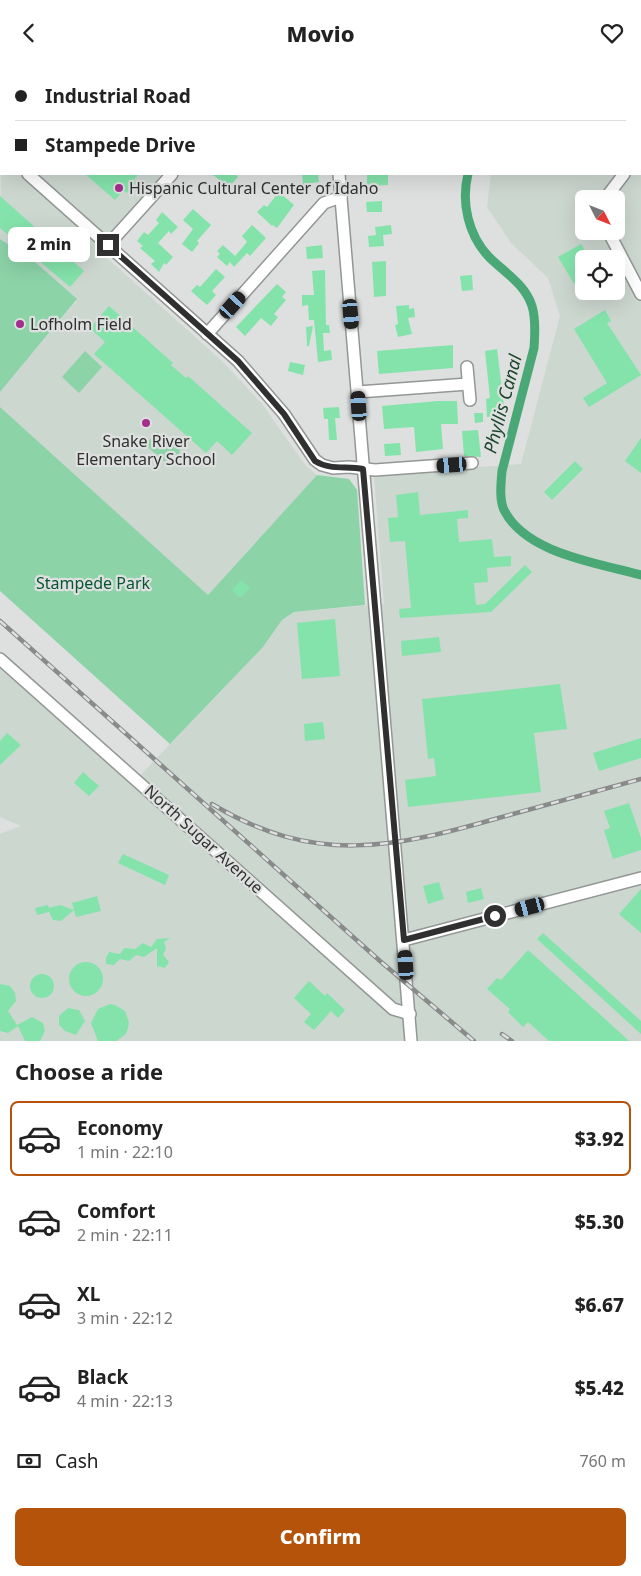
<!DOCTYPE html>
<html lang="en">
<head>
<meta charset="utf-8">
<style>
  :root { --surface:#fff; --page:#f6f6f6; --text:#222; --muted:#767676; --line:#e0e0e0; --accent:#b45309 }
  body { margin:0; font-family:"Noto Sans",sans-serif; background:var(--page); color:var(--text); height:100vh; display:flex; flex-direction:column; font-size:19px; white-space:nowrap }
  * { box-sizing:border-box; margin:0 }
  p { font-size:16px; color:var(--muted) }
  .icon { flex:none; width:28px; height:28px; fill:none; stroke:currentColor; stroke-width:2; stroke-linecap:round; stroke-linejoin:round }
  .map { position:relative; height:976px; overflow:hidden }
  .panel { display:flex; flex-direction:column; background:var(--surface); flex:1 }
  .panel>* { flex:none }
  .top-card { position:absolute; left:0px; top:0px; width:641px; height:110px; box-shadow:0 5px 20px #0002; display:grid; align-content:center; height:110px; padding:0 15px; background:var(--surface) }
  .needle { width:32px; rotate:132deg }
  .tools { position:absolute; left:575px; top:125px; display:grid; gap:10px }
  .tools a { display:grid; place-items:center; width:50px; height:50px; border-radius:8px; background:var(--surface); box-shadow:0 5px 20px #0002; font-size:25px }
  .end { position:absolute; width:22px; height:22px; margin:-11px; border:6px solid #2f302f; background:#fff; box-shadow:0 0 0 2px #fff }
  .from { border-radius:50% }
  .bubble { position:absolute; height:35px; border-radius:8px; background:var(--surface); box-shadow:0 5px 20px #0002; font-size:16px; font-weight:800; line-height:35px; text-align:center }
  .car { position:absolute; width:15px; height:30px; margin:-15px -8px; border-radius:6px; box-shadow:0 0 4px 1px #0007; background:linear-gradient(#222 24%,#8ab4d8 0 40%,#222 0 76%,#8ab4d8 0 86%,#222 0) }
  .top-card b { display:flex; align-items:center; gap:18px; height:48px; font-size:19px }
  .top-card b+b { border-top:1px solid var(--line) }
  .top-card i { width:12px; height:12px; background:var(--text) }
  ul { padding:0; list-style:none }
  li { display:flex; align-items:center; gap:15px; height:75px; margin:0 10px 8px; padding:0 5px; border:2px solid transparent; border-radius:8px }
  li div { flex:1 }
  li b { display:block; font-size:19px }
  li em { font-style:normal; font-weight:800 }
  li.selected { border-color:var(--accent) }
  li>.icon { width:45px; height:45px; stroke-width:1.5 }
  h2 { padding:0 15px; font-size:22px; line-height:60px }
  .pay { display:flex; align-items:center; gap:12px; height:55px; padding:0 15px; font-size:19px }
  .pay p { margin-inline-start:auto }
  .cta { display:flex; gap:10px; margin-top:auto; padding:10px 15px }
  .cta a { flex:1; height:58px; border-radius:8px; background:var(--accent); color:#fff; font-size:20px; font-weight:800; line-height:58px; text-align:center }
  header { display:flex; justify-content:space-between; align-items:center; height:65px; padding:0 15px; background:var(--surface); font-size:22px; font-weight:800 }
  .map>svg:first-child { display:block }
</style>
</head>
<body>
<header><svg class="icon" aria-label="back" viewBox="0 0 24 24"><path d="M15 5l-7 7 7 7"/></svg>Movio<svg class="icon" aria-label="heart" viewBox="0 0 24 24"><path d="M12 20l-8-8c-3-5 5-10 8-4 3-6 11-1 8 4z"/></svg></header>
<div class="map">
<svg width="641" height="976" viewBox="0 0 641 976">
  <rect width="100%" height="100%" fill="#dde0de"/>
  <g fill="#ccd7d0" fill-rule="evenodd">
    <polygon points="88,0 171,0 87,1"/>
    <path d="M541 0H641V976H0V769L21 761 0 752V602L133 718 263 582 282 555 294 547 384 539 374 409 521 399 560 251 548 213 511 178 487 142 491 109H640V1ZM584 134H616V166H584ZM584 194H616V226H584Z"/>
    <polygon points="1,98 1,109 162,109 97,184 222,296 262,339 306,401 317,410 208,530 0,342 0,327 77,235 34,196 0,174"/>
  </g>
  <g fill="#8cd3a8">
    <polygon points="0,0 37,0 1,1 0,41"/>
    <polygon points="0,174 34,196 77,234 0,327"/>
    <polygon points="85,286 102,302 79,328 62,312"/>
    <polygon points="0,342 208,530 317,410 349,414 357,425 365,540 294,547 282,555 263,582 170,679 0,526"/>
    <polygon points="157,367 180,384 179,390 170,401 145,380"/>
  </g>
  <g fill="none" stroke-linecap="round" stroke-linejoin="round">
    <g stroke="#49a875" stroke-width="9">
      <polyline points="519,1 520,0"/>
      <path d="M468 109C461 137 468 170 489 192 504 207 525 219 532 241 536 254 535 270 534 283L502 406C501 418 499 434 504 445 526 489 599 498 641 510"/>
    </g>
  </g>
  <g fill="#84e3ab">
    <polygon points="85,109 139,109 133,115 139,120 131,129 123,126 115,135"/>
    <polygon points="212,109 235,109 238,112 231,120 222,117"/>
    <polygon points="302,109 318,109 319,117 303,119"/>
    <polygon points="367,110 388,110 388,120 367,121"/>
    <polygon points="279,127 294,140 277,163 273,160 272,161 257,147 264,140 267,142"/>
    <polygon points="0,131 84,206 70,222 0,163"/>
    <polygon points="382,136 382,147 367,147 366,137"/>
    <polygon points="193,144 211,160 197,176 199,178 192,187 182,179 193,164 183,155"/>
    <polygon points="162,147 178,162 171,169 169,166 158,178 173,192 166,200 164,198 159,207 151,199 155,196 140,183 143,181 137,176 144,167 148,170 159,158 156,155"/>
    <polygon points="252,160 266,173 250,191 247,188 234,202 230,197 227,201 217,192 220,189 217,186 223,180 235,191 247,177 242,171"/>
    <polygon points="391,160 392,169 383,170 384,181 369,182 368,171 376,170 375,162"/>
    <polygon points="581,179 590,194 584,194 584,235 558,192"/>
    <polygon points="322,180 323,193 307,194 306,182"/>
    <polygon points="386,196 386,231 374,232 372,197"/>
    <polygon points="216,204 225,212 212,226 216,230 207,240 191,226 197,220 200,222"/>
    <polygon points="325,205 326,260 329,260 330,268 323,268 324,286 331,285 332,295 318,297 314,255 309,255 308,240 302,241 302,230 314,230 312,206"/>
    <polygon points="472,210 473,225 462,226 460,211"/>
    <polygon points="277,219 286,227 282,232 286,235 274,249 278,252 271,261 261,253 245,271 236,262"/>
    <polygon points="409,240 409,244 414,243 415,252 408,253 412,269 398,272 395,260 398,259 396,241"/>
    <polygon points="109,241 173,298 171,300 186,313 188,311 252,368 232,390 217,376 206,388 94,289 105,277 90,263"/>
    <polygon points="605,245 611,256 607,258 641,310 589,342 583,333 607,318 574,264"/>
    <polygon points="313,261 309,281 307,281 306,262"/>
    <polygon points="453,280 453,303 379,309 377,286"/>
    <polygon points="497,284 504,340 498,340 499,351 487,352 486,334 490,333 485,286"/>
    <polygon points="290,297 305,300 303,310 288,306"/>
    <polygon points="438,336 457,336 458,359 441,359 443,384 416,387 414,362 384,364 382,341"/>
    <polygon points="339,342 340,353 335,353 337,375 329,375 328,354 324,354 323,343"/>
    <polygon points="474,348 483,348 483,357 475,358"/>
    <polygon points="478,365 481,392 464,391 462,366"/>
    <polygon points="641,373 641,408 625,396"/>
    <polygon points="400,378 401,390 385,391 384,379"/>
    <polygon points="575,396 583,404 552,435 544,427"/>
    <polygon points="418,427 420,450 468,445 468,453 457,454 459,477 492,474 494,492 511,491 511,501 487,503 488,517 474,518 476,540 485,539 525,500 532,507 491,547 400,553 399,544 411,543 405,476 390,477 388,453 398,452 396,430"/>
    <polygon points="241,515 250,523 240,533 232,525"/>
    <polygon points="335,554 340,611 302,614 297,558"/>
    <polygon points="439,572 441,587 402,591 401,576"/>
    <polygon points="560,619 567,664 534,668 541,727 408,742 405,715 436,711 434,693 428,694 422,634"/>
    <polygon points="323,657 325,674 305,676 304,659"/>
    <polygon points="7,668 21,680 0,700 0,676"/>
    <polygon points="641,673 641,693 599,706 593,688"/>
    <polygon points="83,707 99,721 89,731 74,718"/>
    <polygon points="629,738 641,773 641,785 613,794 604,765 610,763 604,746"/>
    <polygon points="123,789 169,810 165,820 118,798"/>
    <polygon points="439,817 444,834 428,839 423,821"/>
    <polygon points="481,823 484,834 468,838 466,827"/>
    <polygon points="641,824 641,868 619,849"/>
    <polygon points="97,831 101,846 76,852 74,845 61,856 53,855 49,847 37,850 35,843 48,840 49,843 60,840 74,845 72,838"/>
    <polygon points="543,868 641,956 641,969 537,874"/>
    <polygon points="170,873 164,877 166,883 163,890 169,897 165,903 158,901 157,905 157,883 144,892 136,890 129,896 120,894 114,900 106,899 106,893 109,887 120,889 124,883 135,884 143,878 151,882 157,874"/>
    <polygon points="528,885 604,953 629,976 549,976 528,957 523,962 508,947 510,944 487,924 497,913 501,915"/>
    <circle cx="86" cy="914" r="17"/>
    <circle cx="42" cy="921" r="12"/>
    <polygon points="309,916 325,931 327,928 345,945 338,953 331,946 314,965 304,957 311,949 294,933"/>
    <polygon points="0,919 10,921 15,928 16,936 8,946 17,960 32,952 43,958 45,966 40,976 25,976 18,961 8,968 0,966"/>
    <polygon points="110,939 115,940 125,946 129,957 128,963 126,969 116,976 98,976 91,958 98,944"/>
    <polygon points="68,943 79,945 85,956 76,970 65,966 59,960 59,951"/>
  </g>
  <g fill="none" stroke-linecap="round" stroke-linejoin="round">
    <g stroke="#939794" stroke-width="14">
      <g id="minor">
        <polyline points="330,0 330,1"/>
        <polyline points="269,1 271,0"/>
        <polyline points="473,1 474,0"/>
        <polyline points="640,93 641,92"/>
        <polyline points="28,109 238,296 284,349 315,395 322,400 333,403 349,402 375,405 472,398"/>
        <polyline points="339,109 411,976"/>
        <polyline points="605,134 624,109"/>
        <polyline points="608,166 641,229"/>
        <polyline points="108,180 172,109"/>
        <polyline points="207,269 324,138 341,132"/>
        <polyline points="467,302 470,335"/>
        <polyline points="358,327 468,319"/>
        <polyline points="0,594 393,944 410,949"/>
        <polyline points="404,875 641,813"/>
      </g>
    </g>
    <g stroke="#939794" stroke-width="16">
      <g id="major">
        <polyline points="50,1 52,0"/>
        <polyline points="72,1 73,0"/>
        <polyline points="0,58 1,56"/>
        <polyline points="0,83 1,81"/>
      </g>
    </g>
    <use href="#minor" stroke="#fff" stroke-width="11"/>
    <use href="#major" stroke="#fff" stroke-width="14"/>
    <g stroke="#898b8a" stroke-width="4.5">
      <g id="rail">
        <polyline points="0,556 380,896 474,976"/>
        <path d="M212 739C315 801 394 783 502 752 548 739 595 727 641 714"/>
        <polyline points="502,969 512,976"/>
      </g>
    </g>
    <use href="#rail" stroke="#dde0de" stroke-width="2.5" stroke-dasharray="8" stroke-linecap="butt"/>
  </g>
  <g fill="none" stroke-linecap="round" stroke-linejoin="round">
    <path stroke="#2f302f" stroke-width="6" d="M108 180 238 296 284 349 315 396C329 405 346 401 363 404L404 875 495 851"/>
  </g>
  <g fill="#a22f8b" stroke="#dde0de" stroke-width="2">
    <circle cx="119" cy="123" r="5"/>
    <circle cx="20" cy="259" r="5"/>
    <circle cx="146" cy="358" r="5"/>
  </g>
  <g text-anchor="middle" stroke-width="4.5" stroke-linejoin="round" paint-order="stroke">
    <g font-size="16" fill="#2f302f" stroke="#dde0de" text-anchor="start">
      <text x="129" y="129">Hispanic Cultural Center of Idaho</text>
      <text x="30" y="265">Lofholm Field</text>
      <text x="146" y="382" text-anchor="middle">Snake River<tspan x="146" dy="18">Elementary School</tspan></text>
    </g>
    <g font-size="16" fill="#085432" stroke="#dde0de">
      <text x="93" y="524">Stampede Park</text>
    </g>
    <g font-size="16" fill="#2f302f" stroke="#dde0de">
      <text transform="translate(204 774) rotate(42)" y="6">North Sugar Avenue</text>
    </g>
    <g font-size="18" font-style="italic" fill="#1c442e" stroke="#dde0de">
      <text transform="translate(503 339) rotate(-75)" y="6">Phyllis Canal</text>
    </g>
  </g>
</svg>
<div class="tools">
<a><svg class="needle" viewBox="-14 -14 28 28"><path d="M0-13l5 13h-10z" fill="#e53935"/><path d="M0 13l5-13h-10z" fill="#767676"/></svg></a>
<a><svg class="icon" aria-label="locate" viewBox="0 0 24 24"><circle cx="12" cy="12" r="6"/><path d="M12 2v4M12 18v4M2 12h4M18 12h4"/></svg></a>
</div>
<i class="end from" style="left:495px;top:851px"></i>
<i class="end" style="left:108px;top:180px"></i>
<div class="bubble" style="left:8px;top:162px;width:82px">2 min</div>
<i class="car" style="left:233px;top:240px;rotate:42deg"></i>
<i class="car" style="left:351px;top:249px;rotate:175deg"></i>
<i class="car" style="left:359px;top:341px;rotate:356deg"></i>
<i class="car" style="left:452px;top:400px;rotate:266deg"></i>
<i class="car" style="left:530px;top:842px;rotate:255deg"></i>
<i class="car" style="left:406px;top:900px;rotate:356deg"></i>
<div class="top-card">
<b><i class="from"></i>Industrial Road</b>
<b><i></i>Stampede Drive</b>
</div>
</div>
<section class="panel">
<h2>Choose a ride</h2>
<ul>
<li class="selected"><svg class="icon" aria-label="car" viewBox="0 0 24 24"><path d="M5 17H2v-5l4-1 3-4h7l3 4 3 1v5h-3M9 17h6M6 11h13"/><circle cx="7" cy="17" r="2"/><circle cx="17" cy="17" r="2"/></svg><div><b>Economy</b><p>1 min · 22:10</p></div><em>$3.92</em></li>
<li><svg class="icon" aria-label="car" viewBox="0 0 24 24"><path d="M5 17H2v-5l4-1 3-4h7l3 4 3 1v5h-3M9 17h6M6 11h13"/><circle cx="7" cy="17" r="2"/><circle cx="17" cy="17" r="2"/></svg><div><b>Comfort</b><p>2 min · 22:11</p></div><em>$5.30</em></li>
<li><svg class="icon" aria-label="car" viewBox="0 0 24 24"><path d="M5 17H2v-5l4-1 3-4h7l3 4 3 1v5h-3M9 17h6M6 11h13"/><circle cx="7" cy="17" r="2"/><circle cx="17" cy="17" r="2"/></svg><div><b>XL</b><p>3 min · 22:12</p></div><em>$6.67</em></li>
<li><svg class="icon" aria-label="car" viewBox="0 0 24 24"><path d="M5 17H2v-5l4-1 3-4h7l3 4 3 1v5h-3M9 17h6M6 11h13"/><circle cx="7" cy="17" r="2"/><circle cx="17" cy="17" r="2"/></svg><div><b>Black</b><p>4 min · 22:13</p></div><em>$5.42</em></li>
</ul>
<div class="pay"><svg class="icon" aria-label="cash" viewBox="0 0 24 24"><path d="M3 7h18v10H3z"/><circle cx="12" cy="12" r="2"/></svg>Cash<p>760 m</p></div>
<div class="cta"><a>Confirm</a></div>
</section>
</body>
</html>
